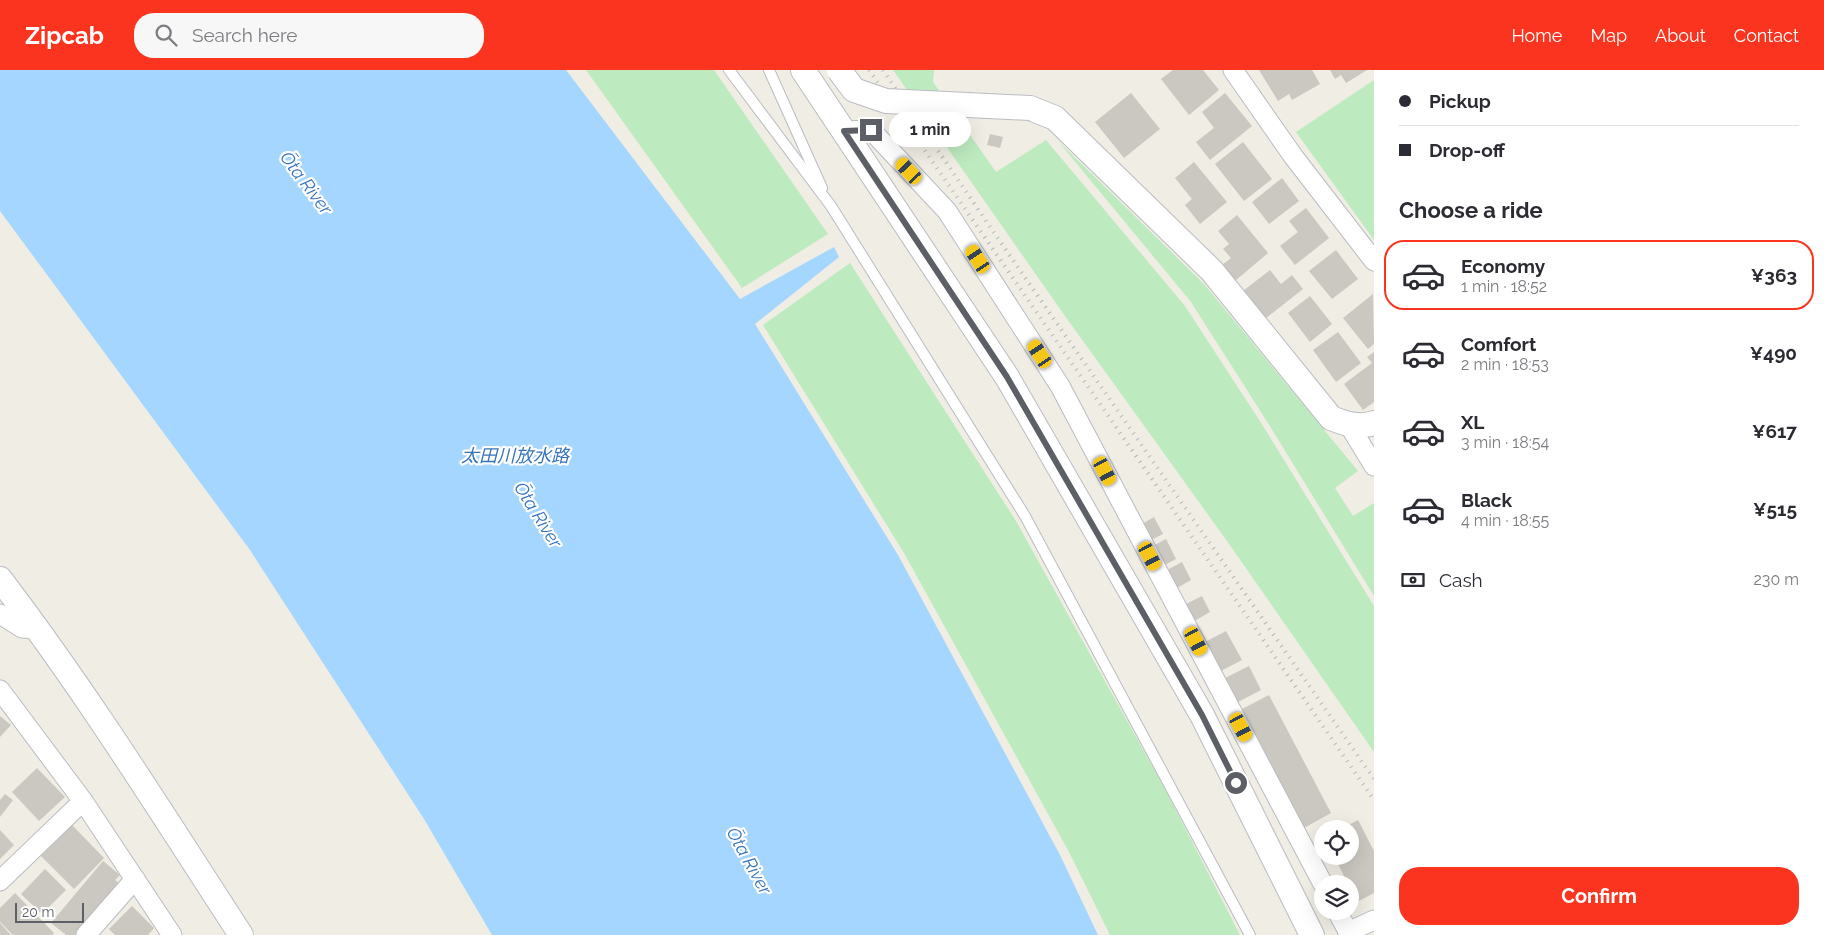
<!DOCTYPE html>
<html lang="en">
<head>
<meta charset="utf-8">
<style>
  :root { --surface:#fff; --page:#f7f7f7; --text:#2b2b33; --muted:#7c7c81; --line:#e1e1e2; --accent:#fb341f }
  body { margin:0; font-family:Raleway,"Noto Sans JP",sans-serif; background:var(--page); color:var(--text); height:100vh; display:flex; flex-direction:column; font-size:19px; white-space:nowrap }
  * { box-sizing:border-box; margin:0 }
  p { font-size:16px; color:var(--muted) }
  .icon { flex:none; width:28px; height:28px; fill:none; stroke:currentColor; stroke-width:2; stroke-linecap:round; stroke-linejoin:round }
  .map { position:relative; flex:1; overflow:hidden }
  .sheet { display:flex; flex-direction:column; background:var(--surface); width:450px }
  .sheet>* { flex:none }
  .guide { display:grid; align-content:center; height:110px; padding:0 25px; background:var(--surface) }
  .fabs { position:absolute; left:1314px; top:750px; display:grid; gap:10px }
  .fabs a { display:grid; place-items:center; width:45px; height:45px; border-radius:50%; background:var(--surface); box-shadow:0 5px 20px #0002; font-size:25px }
  .scale { position:absolute; left:15px; bottom:12px; width:69px; box-sizing:border-box; padding-left:5px; border:2px solid #5c6066; border-top:0; font-size:14px; line-height:18px; white-space:nowrap; color:#5c6066; -webkit-text-stroke:4px #fff; paint-order:stroke }
  .end { position:absolute; width:22px; height:22px; margin:-11px; border:6px solid #5c6066; background:#fff; box-shadow:0 0 0 2px #fff }
  .from { border-radius:50% }
  .bubble { position:absolute; height:35px; border-radius:18px; background:var(--surface); box-shadow:0 5px 20px #0002; font-size:16px; font-weight:700; line-height:35px; text-align:center }
  .car { position:absolute; width:15px; height:30px; margin:-15px -8px; border-radius:6px; box-shadow:0 0 4px 1px #0007; background:linear-gradient(#f5c518 24%,#345 0 40%,#f5c518 0 76%,#345 0 86%,#f5c518 0) }
  .guide b { display:flex; align-items:center; gap:18px; height:48px; font-size:19px }
  .guide b+b { border-top:1px solid var(--line) }
  .guide i { width:12px; height:12px; background:var(--text) }
  ul { padding:0; list-style:none }
  li { display:flex; align-items:center; gap:15px; height:70px; margin:0 10px 8px; padding:0 15px; border:2px solid transparent; border-radius:20px }
  li div { flex:1 }
  li b { display:block; font-size:19px }
  li em { font-style:normal; font-weight:700 }
  li.on { border-color:var(--accent) }
  li>.icon { width:45px; height:45px; stroke-width:1.5 }
  h2 { padding:0 25px; font-size:22px; line-height:60px }
  .pay { display:flex; align-items:center; gap:12px; height:55px; padding:0 25px; font-size:19px }
  .pay p { margin-inline-start:auto }
  .cta { display:flex; gap:10px; margin-top:auto; padding:10px 25px }
  .cta a { flex:1; height:58px; border-radius:20px; background:var(--accent); color:#fff; font-size:20px; font-weight:700; line-height:58px; text-align:center }
  header { display:flex; align-items:center; gap:30px; box-sizing:border-box; height:70px; padding:0 25px; background:var(--accent); color:#fff }
  header strong { font-size:24px }
  nav { display:flex; gap:28px; margin-inline-start:auto; font-size:18px }
  .search { width:350px; height:45px; background:var(--page); display:flex; align-items:center; gap:12px; box-sizing:border-box; padding:0 18px; border-radius:20px; color:var(--muted); font-size:19px }
  main { display:flex; flex:1; min-height:0 }
  .map>svg:first-child { display:block }
</style>
</head>
<body>
<header>
<strong>Zipcab</strong>
<div class="search"><svg class="icon" aria-label="search" viewBox="0 0 24 24"><circle cx="10" cy="10" r="6"/><path d="M15 15l6 6"/></svg>Search here</div>
<nav><a>Home</a><a>Map</a><a>About</a><a>Contact</a></nav>
</header>
<main>
<div class="map">
<svg width="1374" height="865" viewBox="0 0 1374 865">
  <rect width="100%" height="100%" fill="#f0ede4"/>
  <g fill="#beeabf">
    <polygon points="586,0 714,0 828,164 742,218"/>
    <polygon points="893,0 934,0 933,12 996,102 1046,70 1185,236 1263,356 1374,536 1374,682 1227,471 1060,239"/>
    <polygon points="1374,10 1374,170 1296,62"/>
    <polygon points="1058,71 1204,214 1358,401 1335,418 1353,446 1374,433 1374,526 1268,353 1191,232"/>
    <polygon points="850,193 1016,451 1165,719 1240,865 1110,865 1069,782 904,483 763,255"/>
  </g>
  <polygon fill="#a5d6ff" points="0,0 566,0 740,229 834,177 839,187 755,254 898,485 1060,785 1098,865 492,865 424,749 250,480 0,141"/>
  <g fill="#cbc8c1">
    <polygon points="1173,0 1203,0 1219,20 1189,45 1161,9"/>
    <polygon points="1259,0 1312,0 1320,14 1292,30 1289,24 1278,31"/>
    <polygon points="1330,0 1367,0 1346,13 1341,5 1335,9"/>
    <polygon points="1131,23 1160,59 1124,88 1095,52"/>
    <polygon points="1225,23 1252,56 1210,90 1196,72 1214,58 1202,42"/>
    <polygon points="990,64 1003,67 1000,78 987,75"/>
    <polygon points="1243,72 1272,109 1244,131 1215,94"/>
    <polygon points="1194,92 1227,132 1200,154 1185,135 1192,129 1175,108"/>
    <polygon points="1282,108 1299,131 1269,154 1252,132"/>
    <polygon points="1306,138 1329,168 1295,195 1280,176 1298,162 1289,151"/>
    <polygon points="1237,145 1268,183 1235,211 1222,195 1231,188 1223,179 1229,174 1218,161"/>
    <polygon points="1336,180 1358,209 1332,229 1309,201"/>
    <polygon points="1270,200 1281,214 1292,205 1303,219 1265,249 1243,221"/>
    <polygon points="1373,224 1374,274 1368,279 1343,248"/>
    <polygon points="1310,226 1332,254 1310,272 1288,243"/>
    <polygon points="1338,262 1361,293 1336,312 1313,280"/>
    <polygon points="1374,282 1374,332 1363,340 1344,314 1372,293 1367,287"/>
    <polygon points="1154,447 1163,464 1151,470 1142,454"/>
    <polygon points="1166,469 1176,489 1163,496 1153,476"/>
    <polygon points="1182,492 1191,510 1177,518 1167,500"/>
    <polygon points="1202,526 1210,542 1193,552 1184,535"/>
    <polygon points="1226,561 1242,590 1221,601 1205,572"/>
    <polygon points="1249,596 1261,620 1238,632 1225,608"/>
    <polygon points="1269,625 1331,743 1304,758 1242,639"/>
    <polygon points="0,646 11,655 0,667"/>
    <polygon points="37,698 65,727 39,751 12,722"/>
    <polygon points="5,724 13,730 0,747 0,730"/>
    <polygon points="1358,750 1374,781 1374,823 1357,832 1350,818 1350,814 1348,814 1334,786 1350,786 1350,759 1341,759"/>
    <polygon points="72,755 104,788 74,819 41,786"/>
    <polygon points="0,760 14,775 0,789"/>
    <polygon points="103,791 120,805 115,810 120,814 76,865 66,865 51,853"/>
    <polygon points="45,799 66,820 42,844 21,824"/>
    <polygon points="15,823 54,863 52,865 13,865 0,852 0,838"/>
    <polygon points="132,836 154,858 148,865 115,865 109,859"/>
    <polygon points="0,853 11,865 0,865"/>
  </g>
  <g fill="none" stroke-linecap="round" stroke-linejoin="round">
    <g stroke="#b9bcc1" stroke-width="12">
      <g id="service">
        <polyline points="729,0 831,136 1025,446 1250,865"/>
        <polyline points="769,0 822,118"/>
      </g>
    </g>
    <g stroke="#b9bcc1" stroke-width="21">
      <g id="minor">
        <polyline points="1233,0 1293,86 1374,191"/>
        <polyline points="844,61 871,60 947,141 1060,316 1323,814"/>
        <polyline points="1349,355 1374,396"/>
        <polyline points="0,544 22,558 38,559"/>
        <polyline points="0,620 83,731 172,865"/>
        <polyline points="0,811 83,731"/>
        <polyline points="1337,841 1350,865"/>
        <polyline points="1348,862 1374,850"/>
        <polyline points="86,865 135,809"/>
      </g>
    </g>
    <g stroke="#b9bcc1" stroke-width="26">
      <g id="tertiary">
        <polyline points="803,0 1007,307 1202,645 1312,865"/>
        <path d="M1030 38 1055 48 1212 201 1331 348C1346 354 1359 358 1374 353"/>
        <path d="M0 509C87 623 163 745 241 865"/>
      </g>
    </g>
    <use href="#service" stroke="#fff" stroke-width="10"/>
    <use href="#minor" stroke="#fff" stroke-width="19"/>
    <use href="#tertiary" stroke="#fff" stroke-width="24"/>
    <g stroke="#b5b6b7" stroke-width="4" stroke-dasharray="1 6" stroke-linecap="butt">
      <polyline points="869,0 1374,730"/>
      <polyline points="883,0 1010,186 1374,709"/>
    </g>
    <g stroke="#b9bcc1" stroke-width="26" stroke-linecap="butt">
      <polyline id="tertiary-bridge" points="839,0 854,20 886,31 1030,38"/>
    </g>
    <use href="#tertiary-bridge" stroke="#fff" stroke-width="24"/>
  </g>
  <g fill="none" stroke-linecap="round" stroke-linejoin="round">
    <polyline stroke="#5c6066" stroke-width="6" points="871,60 844,61 1007,307 1202,645 1236,713"/>
  </g>
  <g text-anchor="middle" stroke-width="4.5" stroke-linejoin="round" paint-order="stroke">
    <g font-size="18" font-style="italic" fill="#3675bc" stroke="#fff">
      <text transform="translate(306 113) rotate(53)" y="6">Ōta River</text>
      <text x="515" y="392">太田川放水路</text>
      <text transform="translate(538 445) rotate(58)" y="6">Ōta River</text>
      <text transform="translate(749 791) rotate(61)" y="6">Ōta River</text>
    </g>
  </g>
</svg>
<div class="fabs">
<a><svg class="icon" aria-label="locate" viewBox="0 0 24 24"><circle cx="12" cy="12" r="6"/><path d="M12 2v4M12 18v4M2 12h4M18 12h4"/></svg></a>
<a><svg class="icon" aria-label="layers" viewBox="0 0 24 24"><path d="M12 4l9 5-9 5-9-5zM3 14l9 5 9-5"/></svg></a>
</div>
<div class="scale">20 m</div>
<i class="end from" style="left:1236px;top:713px"></i>
<i class="end" style="left:871px;top:60px"></i>
<div class="bubble" style="left:889px;top:42px;width:82px">1 min</div>
<i class="car" style="left:909px;top:101px;rotate:317deg"></i>
<i class="car" style="left:978px;top:189px;rotate:327deg"></i>
<i class="car" style="left:1040px;top:284px;rotate:327deg"></i>
<i class="car" style="left:1105px;top:401px;rotate:152deg"></i>
<i class="car" style="left:1150px;top:486px;rotate:152deg"></i>
<i class="car" style="left:1196px;top:571px;rotate:152deg"></i>
<i class="car" style="left:1241px;top:657px;rotate:152deg"></i>
</div>
<section class="sheet">
<div class="guide">
<b><i class="from"></i>Pickup</b>
<b><i></i>Drop-off</b>
</div>
<h2>Choose a ride</h2>
<ul>
<li class="on"><svg class="icon" aria-label="car" viewBox="0 0 24 24"><path d="M5 17H2v-5l4-1 3-4h7l3 4 3 1v5h-3M9 17h6M6 11h13"/><circle cx="7" cy="17" r="2"/><circle cx="17" cy="17" r="2"/></svg><div><b>Economy</b><p>1 min · 18:52</p></div><em>¥363</em></li>
<li><svg class="icon" aria-label="car" viewBox="0 0 24 24"><path d="M5 17H2v-5l4-1 3-4h7l3 4 3 1v5h-3M9 17h6M6 11h13"/><circle cx="7" cy="17" r="2"/><circle cx="17" cy="17" r="2"/></svg><div><b>Comfort</b><p>2 min · 18:53</p></div><em>¥490</em></li>
<li><svg class="icon" aria-label="car" viewBox="0 0 24 24"><path d="M5 17H2v-5l4-1 3-4h7l3 4 3 1v5h-3M9 17h6M6 11h13"/><circle cx="7" cy="17" r="2"/><circle cx="17" cy="17" r="2"/></svg><div><b>XL</b><p>3 min · 18:54</p></div><em>¥617</em></li>
<li><svg class="icon" aria-label="car" viewBox="0 0 24 24"><path d="M5 17H2v-5l4-1 3-4h7l3 4 3 1v5h-3M9 17h6M6 11h13"/><circle cx="7" cy="17" r="2"/><circle cx="17" cy="17" r="2"/></svg><div><b>Black</b><p>4 min · 18:55</p></div><em>¥515</em></li>
</ul>
<div class="pay"><svg class="icon" aria-label="cash" viewBox="0 0 24 24"><path d="M3 7h18v10H3z"/><circle cx="12" cy="12" r="2"/></svg>Cash<p>230 m</p></div>
<div class="cta"><a>Confirm</a></div>
</section>
</main>
</body>
</html>
